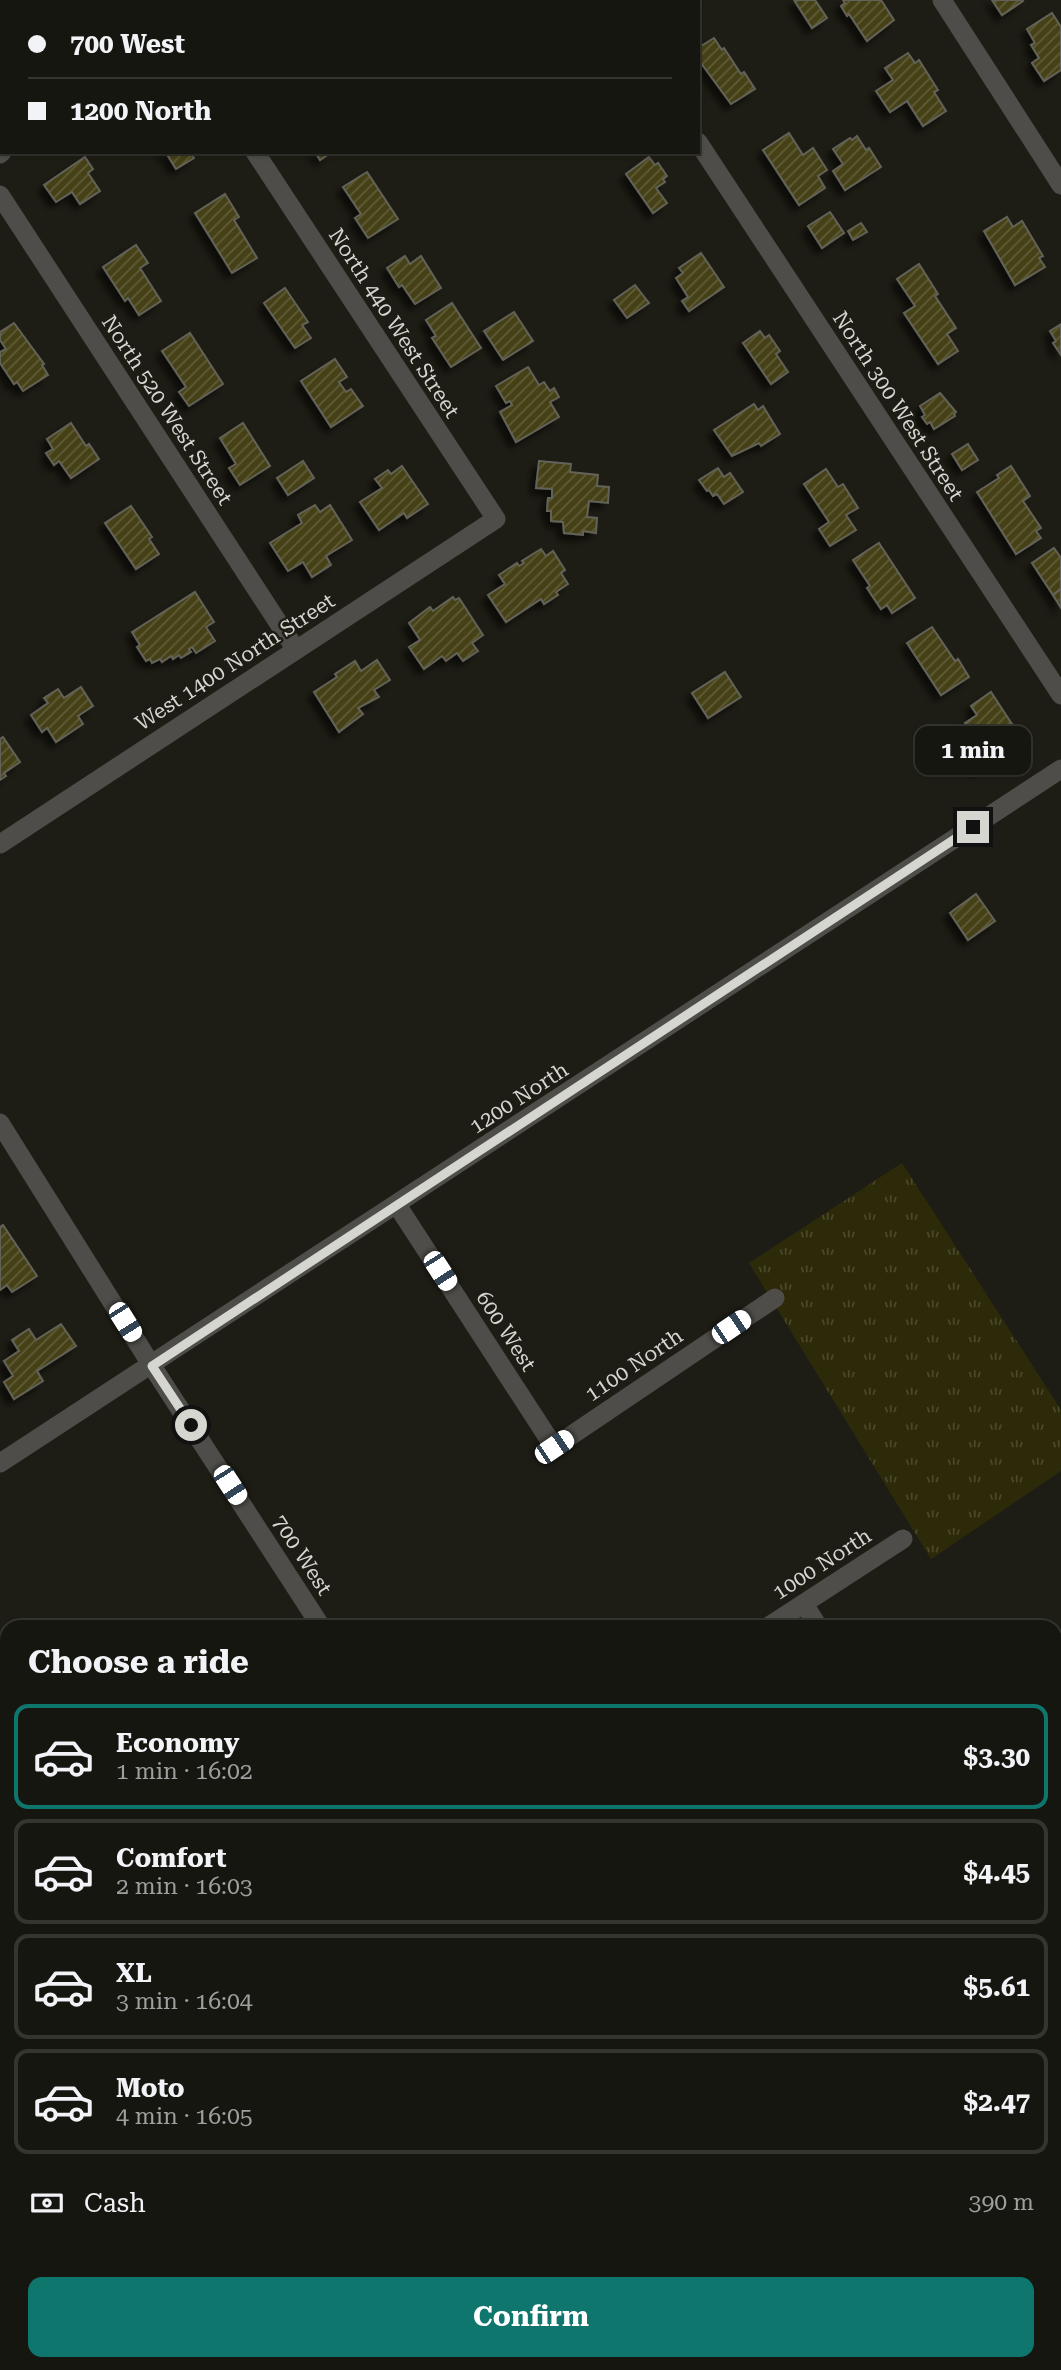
<!DOCTYPE html>
<html lang="en">
<head>
<meta charset="utf-8">
<style>
  :root { --surface:#161610; --page:#1f1f19; --text:#f1f3f6; --muted:#9e9f9f; --line:#353530; --accent:#0f766e }
  body { margin:0; font-family:"Roboto Serif",serif; background:var(--page); color:var(--text); height:100vh; display:flex; flex-direction:column; font-size:26px; white-space:nowrap }
  * { box-sizing:border-box; margin:0 }
  p { font-size:23px; color:var(--muted) }
  .icon { flex:none; width:38px; height:38px; fill:none; stroke:currentColor; stroke-width:2; stroke-linecap:round; stroke-linejoin:round }
  .map { position:relative; flex:1; overflow:hidden }
  .drawer { position:absolute; left:0px; top:1620px; width:1062px; height:751px; display:flex; flex-direction:column; background:var(--surface); border-radius:21px 21px 0 0; box-shadow:0 2px 5px #0004,0 0 0 2px var(--line) }
  .drawer>* { flex:none }
  .hud { position:absolute; left:0px; top:0px; width:700px; height:154px; box-shadow:0 2px 5px #0004,0 0 0 2px var(--line); display:grid; align-content:center; height:154px; padding:0 28px; background:var(--surface) }
  .end { position:absolute; width:32px; height:32px; margin:-16px; border:9px solid #d6d6d0; background:#111; box-shadow:0 0 0 4px #111 }
  .from { border-radius:50% }
  .bubble { position:absolute; height:49px; border-radius:14px; background:var(--surface); box-shadow:0 2px 5px #0004,0 0 0 2px var(--line); font-size:23px; font-weight:700; line-height:49px; text-align:center }
  .car { position:absolute; width:21px; height:42px; margin:-21px -10px; border-radius:9px; box-shadow:0 0 5px 2px #0007; background:linear-gradient(#fff 24%,#345 0 40%,#fff 0 76%,#345 0 86%,#fff 0) }
  .hud b { display:flex; align-items:center; gap:24px; height:66px; font-size:26px }
  .hud b+b { border-top:2px solid var(--line) }
  .hud i { width:18px; height:18px; background:var(--text) }
  ul { padding:0; list-style:none }
  li { display:flex; align-items:center; gap:21px; height:105px; margin:0 14px 10px; padding:0 14px; border:4px solid var(--line); border-radius:14px }
  li div { flex:1 }
  li b { display:block; font-size:26px }
  li em { font-style:normal; font-weight:700 }
  li.selected { border-color:var(--accent) }
  li>.icon { width:63px; height:63px; stroke-width:1.5 }
  h2 { padding:0 28px; font-size:32px; line-height:84px }
  .pay { display:flex; align-items:center; gap:18px; height:77px; padding:0 28px; font-size:26px }
  .pay p { margin-inline-start:auto }
  .primary-button { display:flex; gap:14px; margin-top:auto; padding:14px 28px }
  .primary-button a { flex:1; height:80px; border-radius:14px; background:var(--accent); color:#fff; font-size:28px; font-weight:700; line-height:80px; text-align:center }
  .map>svg:first-child { display:block }
</style>
</head>
<body>
<div class="map">
<svg width="1061" height="2370" viewBox="0 0 1061 2370">
  <defs>
    <pattern id="grass-tufts" width="24" height="20" patternUnits="userSpaceOnUse" patternTransform="scale(1.75)"><rect width="24" height="20" fill="#2d2a09"/><path d="M3 7l-1-3M5 7V3M7 7l1-3M15 17l-1-3M17 17v-4M19 17l1-3" fill="none" stroke="#4b482c"/></pattern>
    <pattern id="building-hatch" width="6" height="6" patternUnits="userSpaceOnUse" patternTransform="scale(1.75)"><rect width="6" height="6" fill="#454117"/><path d="M-1 1l2-2M0 6l6-6M5 7l2-2" fill="none" stroke="#5f5c38"/></pattern>
    <filter id="shadow"><feDropShadow dx="-6" dy="6" stdDeviation="3.5" flood-color="#0009"/></filter>
  </defs>
  <rect width="100%" height="100%" fill="#1e1d15"/>
  <polygon fill="url(#grass-tufts)" points="902,1163 1061,1410 1061,1471 931,1559 749,1263"/>
  <g fill="url(#building-hatch)" stroke="#636258" stroke-width="2" filter="url(#shadow)">
    <polygon points="330,0 373,0 374,2 331,2"/>
    <polygon points="507,0 546,0 547,2 508,2"/>
    <polygon points="794,0 815,0 827,18 812,28"/>
    <polygon points="843,0 881,0 894,20 867,41 849,14 847,16 841,6 845,3"/>
    <polygon points="992,0 1022,0 1023,1 1002,15"/>
    <polygon points="1052,13 1061,27 1061,70 1044,81 1032,63 1039,58 1031,45 1035,43 1027,29"/>
    <polygon points="714,38 722,50 724,48 741,74 744,72 755,89 731,104 698,59 698,48"/>
    <polygon points="908,53 915,63 919,60 938,90 934,92 946,111 923,126 907,101 890,112 876,91 893,80 885,68"/>
    <polygon points="789,133 803,155 813,148 827,170 818,176 825,188 799,205 763,150"/>
    <polygon points="857,136 866,150 869,148 881,167 845,190 833,171 843,164 833,149 850,138 852,140"/>
    <polygon points="162,152 190,152 194,158 176,169 166,153 163,154"/>
    <polygon points="315,152 332,152 320,160"/>
    <polygon points="85,157 93,169 88,173 100,191 80,204 72,192 56,202 44,185"/>
    <polygon points="649,157 655,165 658,163 667,176 663,179 665,182 656,188 667,203 653,213 626,174"/>
    <polygon points="367,172 398,219 368,238 355,218 361,214 343,187"/>
    <polygon points="225,194 239,217 234,220 257,258 232,273 195,213"/>
    <polygon points="830,212 844,233 822,248 808,226"/>
    <polygon points="1007,217 1013,227 1022,221 1043,256 1039,258 1045,267 1015,285 984,231"/>
    <polygon points="861,223 867,232 853,240 848,231"/>
    <polygon points="136,245 148,263 140,268 161,301 139,315 128,298 125,301 103,267"/>
    <polygon points="701,253 724,287 689,311 682,301 688,297 676,278 683,273 679,268"/>
    <polygon points="405,256 410,264 421,256 441,288 415,304 402,285 399,287 387,268"/>
    <polygon points="919,264 938,294 935,296 956,328 947,334 958,351 938,364 904,313 915,306 897,279"/>
    <polygon points="635,285 649,303 627,318 614,300"/>
    <polygon points="285,288 308,322 302,325 311,338 295,348 264,303"/>
    <polygon points="452,303 481,348 451,367 432,338 436,336 426,320"/>
    <polygon points="514,312 533,341 503,360 484,331"/>
    <polygon points="14,323 44,364 42,365 48,375 23,391 17,382 14,384 0,363 0,352 6,349 0,340 0,332"/>
    <polygon points="1061,324 1061,355 1053,343 1056,341 1050,331"/>
    <polygon points="760,331 765,338 769,335 780,351 776,354 788,372 771,384 743,343"/>
    <polygon points="190,333 223,384 189,406 179,392 186,387 162,351"/>
    <polygon points="335,359 347,377 339,382 346,392 351,389 363,406 331,427 301,381"/>
    <polygon points="528,367 539,385 544,382 550,391 554,388 559,397 550,402 559,417 516,442 500,412 512,405 510,401 506,403 496,386"/>
    <polygon points="940,393 956,412 954,414 955,416 934,429 930,422 927,424 922,417 925,415 920,406"/>
    <polygon points="754,404 758,410 763,406 780,434 761,446 759,443 732,456 714,430"/>
    <polygon points="71,423 86,446 89,444 99,459 71,478 59,461 54,465 46,453 53,449 47,439"/>
    <polygon points="243,423 270,466 240,485 229,468 236,464 220,438"/>
    <polygon points="968,444 978,460 962,470 952,454"/>
    <polygon points="303,461 314,478 288,495 277,478"/>
    <polygon points="539,461 571,464 570,472 598,475 597,486 609,487 608,503 589,501 587,517 597,518 596,533 583,531 583,535 564,533 563,522 551,521 551,511 547,511 548,498 552,498 552,489 536,488"/>
    <polygon points="402,466 428,504 407,518 404,513 379,530 360,502 382,488 375,479 388,470 391,474"/>
    <polygon points="1011,466 1030,496 1023,501 1041,528 1036,531 1041,538 1016,554 977,492 999,478 997,475"/>
    <polygon points="718,468 724,477 730,473 743,492 724,504 717,494 713,496 709,490 707,491 699,480"/>
    <polygon points="826,469 838,487 843,484 858,508 846,515 856,530 830,546 819,529 829,522 804,484"/>
    <polygon points="315,505 320,512 330,505 352,540 326,556 331,565 312,577 303,562 288,571 270,543 302,523 298,515"/>
    <polygon points="131,506 152,537 149,539 159,554 136,569 105,523"/>
    <polygon points="879,543 915,598 892,613 887,605 881,609 867,588 870,586 853,560"/>
    <polygon points="1054,548 1061,558 1061,589 1053,595 1032,563"/>
    <polygon points="541,549 546,556 553,551 565,570 561,573 568,584 556,592 558,595 544,604 541,599 506,622 488,595 505,584 499,575 517,563 519,566 524,563 522,561"/>
    <polygon points="1061,589 1061,608 1053,595"/>
    <polygon points="195,592 214,622 206,627 215,641 196,653 192,647 189,649 191,652 181,658 179,655 173,659 171,656 162,662 160,659 152,663 150,659 146,661 137,647 140,645 132,632"/>
    <polygon points="453,597 455,600 459,598 483,635 472,643 478,651 463,661 457,653 446,661 442,656 424,669 409,647 420,640 409,623 430,607 433,611"/>
    <polygon points="932,627 955,661 958,659 969,677 941,695 907,643"/>
    <polygon points="377,660 390,680 374,690 379,697 358,708 363,714 339,732 314,692 337,677 335,674 355,661 361,671"/>
    <polygon points="725,672 741,697 708,718 692,693"/>
    <polygon points="81,687 93,706 78,716 83,724 56,742 47,728 42,732 31,715 48,703 44,698 58,689 64,698"/>
    <polygon points="991,692 1023,741 978,770 966,752 979,744 965,723 977,715 971,706"/>
    <polygon points="3,737 20,762 4,773 6,776 0,780 0,739"/>
    <polygon points="976,894 995,921 968,940 950,913"/>
    <polygon points="3,1225 37,1276 12,1292 7,1285 0,1290 0,1227"/>
    <polygon points="61,1324 76,1346 37,1371 43,1381 14,1399 4,1382 13,1376 4,1361 19,1351 12,1340 29,1329 36,1340"/>
  </g>
  <g fill="none" stroke-linecap="round" stroke-linejoin="round">
    <g stroke="#4e4d49" stroke-width="19">
      <polyline points="606,0 607,2"/>
      <polyline points="942,0 1061,185"/>
      <polyline points="0,76 2,78"/>
      <polyline points="698,142 1061,695"/>
      <polyline points="0,195 296,650"/>
      <polyline points="0,844 496,519 255,152"/>
      <polyline points="0,1123 152,1366 322,1628"/>
      <polyline points="397,1205 554,1447 775,1298"/>
      <polyline points="804,1604 819,1628"/>
      <polyline points="766,1628 903,1539"/>
      <polyline points="0,1690 7,1701"/>
      <polyline points="1055,1909 1061,1905"/>
      <polyline points="1055,1994 1061,2003"/>
      <polyline points="0,2214 7,2209"/>
      <polyline points="438,2364 442,2370"/>
      <polyline points="313,2370 323,2364"/>
    </g>
    <g stroke="#4e4d49" stroke-width="19">
      <polyline points="227,2 230,0"/>
      <polyline points="0,154 2,152"/>
      <polyline points="0,1463 1061,769"/>
    </g>
  </g>
  <g fill="none" stroke-linecap="round" stroke-linejoin="round">
    <polyline stroke="#d6d6d0" stroke-width="9" points="191,1425 152,1366 973,827"/>
  </g>
  <g text-anchor="middle" stroke-width="5" stroke-linejoin="round" paint-order="stroke">
    <g font-size="21" fill="#d6d6d0" stroke="#1e1d15">
      <text transform="translate(394 323) rotate(57)" y="7">North 440 West Street</text>
      <text transform="translate(898 406) rotate(57)" y="7">North 300 West Street</text>
      <text transform="translate(167 410) rotate(57)" y="7">North 520 West Street</text>
      <text transform="translate(235 662) rotate(-33)" y="7">West 1400 North Street</text>
      <text transform="translate(519 1098) rotate(-33)" y="7">1200 North</text>
      <text transform="translate(506 1331) rotate(57)" y="7">600 West</text>
      <text transform="translate(634 1365) rotate(-34)" y="7">1100 North</text>
      <text transform="translate(302 1555) rotate(57)" y="7">700 West</text>
      <text transform="translate(822 1564) rotate(-33)" y="7">1000 North</text>
    </g>
  </g>
</svg>
<i class="end from" style="left:191px;top:1425px"></i>
<i class="end" style="left:973px;top:827px"></i>
<div class="bubble" style="left:915px;top:726px;width:116px">1 min</div>
<i class="car" style="left:440px;top:1271px;rotate:147deg"></i>
<i class="car" style="left:125px;top:1322px;rotate:148deg"></i>
<i class="car" style="left:731px;top:1327px;rotate:56deg"></i>
<i class="car" style="left:554px;top:1447px;rotate:56deg"></i>
<i class="car" style="left:230px;top:1485px;rotate:147deg"></i>
<div class="hud">
<b><i class="from"></i>700 West</b>
<b><i></i>1200 North</b>
</div>
<section class="drawer">
<h2>Choose a ride</h2>
<ul>
<li class="selected"><svg class="icon" aria-label="car" viewBox="0 0 24 24"><path d="M5 17H2v-5l4-1 3-4h7l3 4 3 1v5h-3M9 17h6M6 11h13"/><circle cx="7" cy="17" r="2"/><circle cx="17" cy="17" r="2"/></svg><div><b>Economy</b><p>1 min · 16:02</p></div><em>$3.30</em></li>
<li><svg class="icon" aria-label="car" viewBox="0 0 24 24"><path d="M5 17H2v-5l4-1 3-4h7l3 4 3 1v5h-3M9 17h6M6 11h13"/><circle cx="7" cy="17" r="2"/><circle cx="17" cy="17" r="2"/></svg><div><b>Comfort</b><p>2 min · 16:03</p></div><em>$4.45</em></li>
<li><svg class="icon" aria-label="car" viewBox="0 0 24 24"><path d="M5 17H2v-5l4-1 3-4h7l3 4 3 1v5h-3M9 17h6M6 11h13"/><circle cx="7" cy="17" r="2"/><circle cx="17" cy="17" r="2"/></svg><div><b>XL</b><p>3 min · 16:04</p></div><em>$5.61</em></li>
<li><svg class="icon" aria-label="car" viewBox="0 0 24 24"><path d="M5 17H2v-5l4-1 3-4h7l3 4 3 1v5h-3M9 17h6M6 11h13"/><circle cx="7" cy="17" r="2"/><circle cx="17" cy="17" r="2"/></svg><div><b>Moto</b><p>4 min · 16:05</p></div><em>$2.47</em></li>
</ul>
<div class="pay"><svg class="icon" aria-label="cash" viewBox="0 0 24 24"><path d="M3 7h18v10H3z"/><circle cx="12" cy="12" r="2"/></svg>Cash<p>390 m</p></div>
<div class="primary-button"><a>Confirm</a></div>
</section>
</div>
</body>
</html>
